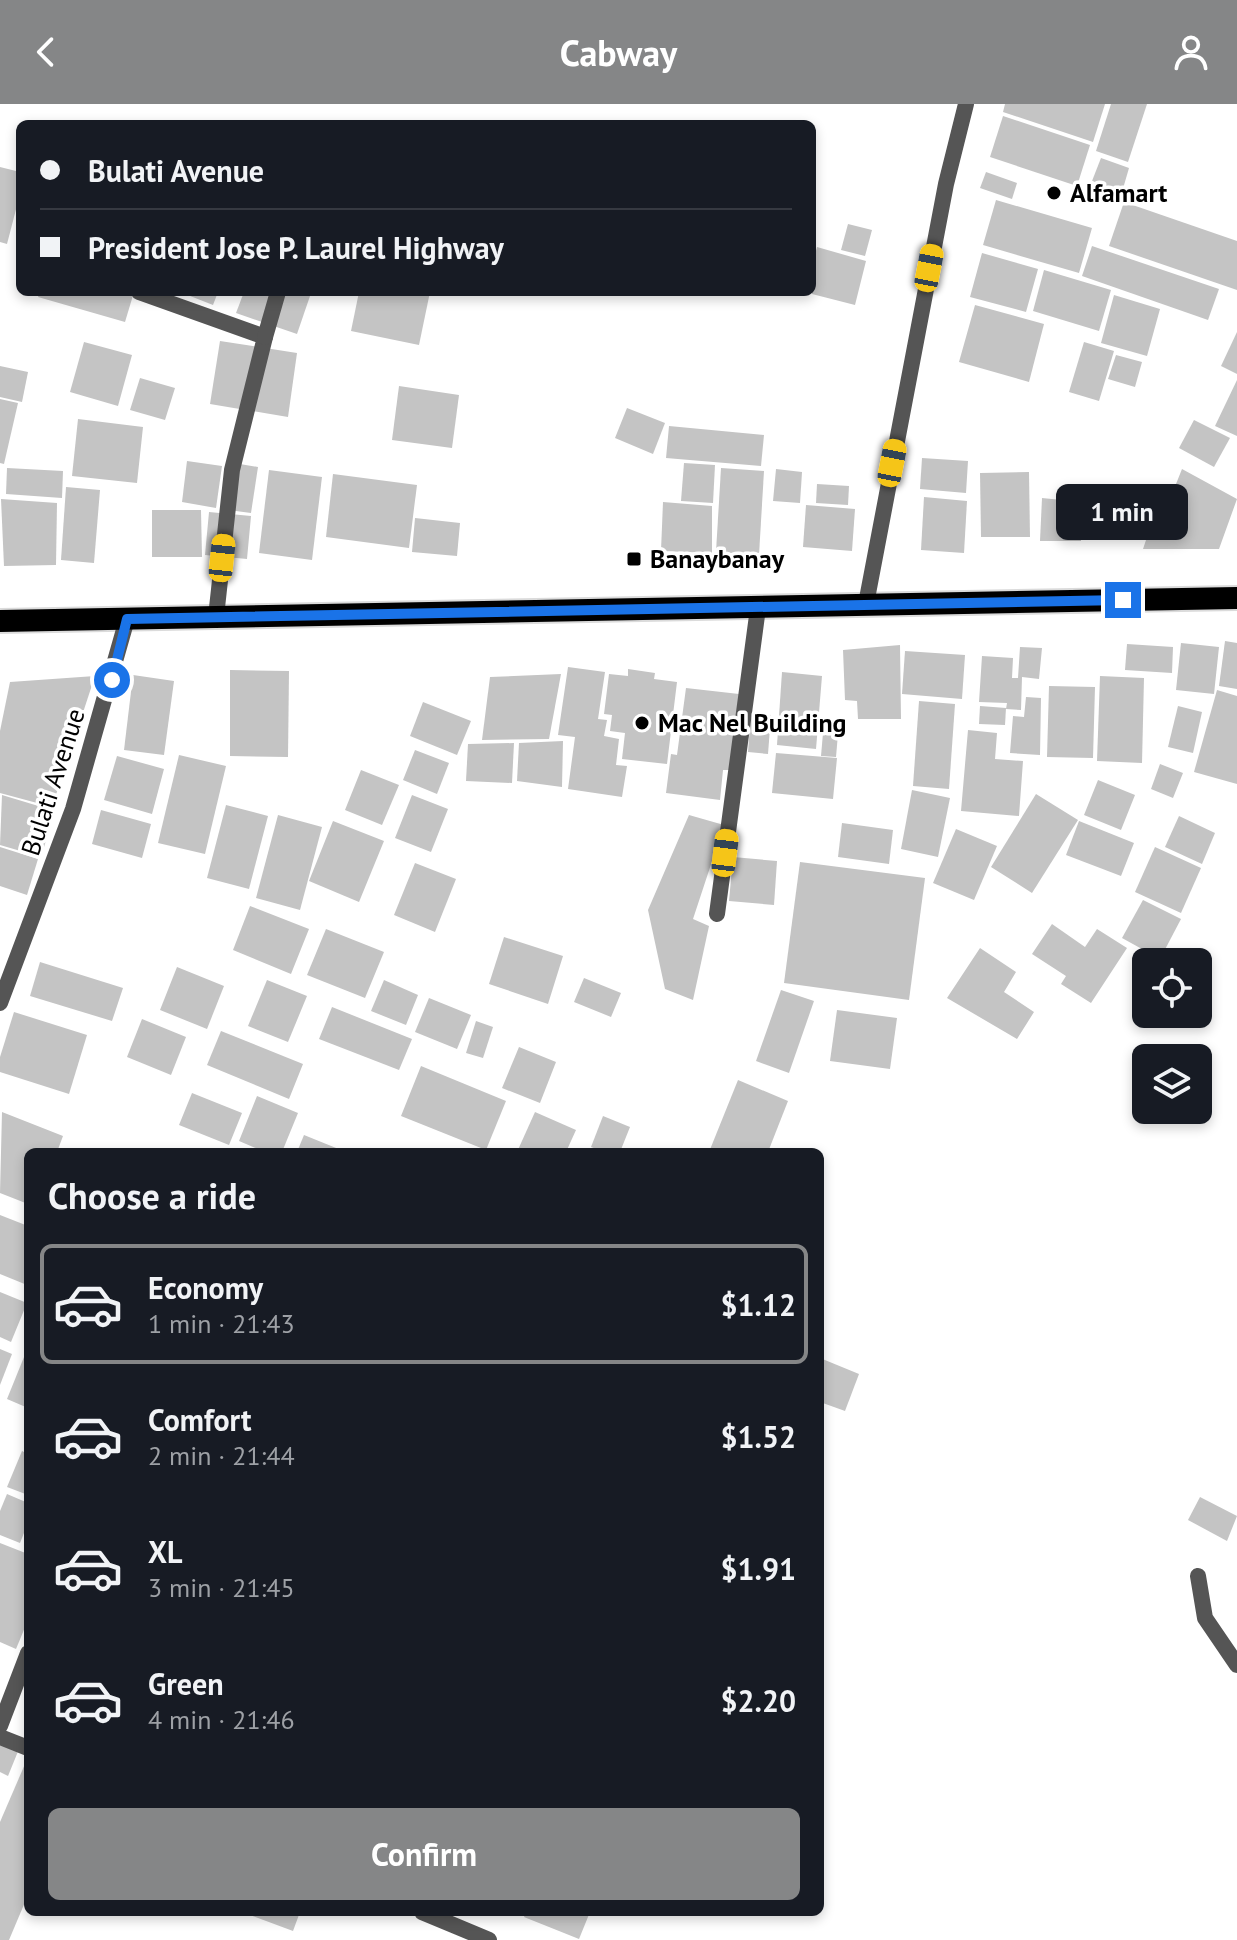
<!DOCTYPE html>
<html lang="en">
<head>
<meta charset="utf-8">
<style>
  :root { --surface:#171b24; --page:#242831; --text:#f1f3f6; --muted:#9ea1a6; --line:#363941; --accent:#858687 }
  body { margin:0; font-family:"PT Sans",sans-serif; background:var(--page); color:var(--text); height:100vh; display:flex; flex-direction:column; font-size:30px; white-space:nowrap }
  * { box-sizing:border-box; margin:0 }
  p { font-size:26px; color:var(--muted) }
  .icon { flex:none; width:44px; height:44px; fill:none; stroke:currentColor; stroke-width:2; stroke-linecap:round; stroke-linejoin:round }
  .map { position:relative; flex:1; overflow:hidden }
  .details { position:absolute; left:24px; top:1044px; width:800px; height:768px; display:flex; flex-direction:column; background:var(--surface); border-radius:12px; box-shadow:0 4px 12px #0003 }
  .details>* { flex:none }
  .top-card { position:absolute; left:16px; top:16px; width:800px; height:176px; border-radius:12px; box-shadow:0 4px 12px #0003; display:grid; align-content:center; height:176px; padding:0 24px; background:var(--surface) }
  .fabs { position:absolute; left:1132px; top:844px; display:grid; gap:16px }
  .fabs a { display:grid; place-items:center; width:80px; height:80px; border-radius:12px; background:var(--surface); box-shadow:0 4px 12px #0003; font-size:40px }
  .end { position:absolute; width:36px; height:36px; margin:-18px; border:10px solid #1a73e8; background:#fff; box-shadow:0 0 0 4px #fff }
  .from { border-radius:50% }
  .bubble { position:absolute; height:56px; border-radius:12px; background:var(--surface); box-shadow:0 4px 12px #0003; font-size:26px; font-weight:700; line-height:56px; text-align:center }
  .car { position:absolute; width:24px; height:48px; margin:-24px -12px; border-radius:10px; box-shadow:0 0 6px 2px #0007; background:linear-gradient(#f5c518 24%,#345 0 40%,#f5c518 0 76%,#345 0 86%,#f5c518 0) }
  .top-card b { display:flex; align-items:center; gap:28px; height:76px; font-size:30px }
  .top-card b+b { border-top:2px solid var(--line) }
  .top-card i { width:20px; height:20px; background:var(--text) }
  ul { padding:0; list-style:none }
  li { display:flex; align-items:center; gap:24px; height:120px; margin:0 16px 12px; padding:0 8px; border:4px solid transparent; border-radius:12px }
  li div { flex:1 }
  li b { display:block; font-size:30px }
  li em { font-style:normal; font-weight:700 }
  li.current { border-color:var(--accent) }
  li>.icon { width:72px; height:72px; stroke-width:1.5 }
  h2 { padding:0 24px; font-size:36px; line-height:96px }
  .action { display:flex; gap:16px; margin-top:auto; padding:16px 24px }
  .action a { flex:1; height:92px; border-radius:12px; background:var(--accent); color:#fff; font-size:32px; font-weight:700; line-height:92px; text-align:center }
  header { display:flex; justify-content:space-between; align-items:center; height:104px; padding:0 24px; background:var(--accent); color:#fff; font-size:36px; font-weight:700 }
  .map>svg:first-child { display:block }
</style>
</head>
<body>
<header><svg class="icon" aria-label="back" viewBox="0 0 24 24"><path d="M15 5l-7 7 7 7"/></svg>Cabway<svg class="icon" aria-label="person" viewBox="0 0 24 24"><circle cx="12" cy="8" r="4"/><path d="M4 21q1-7 8-7t8 7"/></svg></header>
<div class="map">
<svg width="1237" height="1836" viewBox="0 0 1237 1836">
  <rect width="100%" height="100%" fill="#fff"/>
  <g fill="#c4c4c4">
    <polygon points="1005,0 1105,0 1093,38 1003,8"/>
    <polygon points="1111,0 1147,0 1128,58 1096,47"/>
    <polygon points="1003,12 1090,41 1077,82 990,53"/>
    <polygon points="1101,54 1129,64 1122,88 1092,77"/>
    <polygon points="0,63 20,68 20,90 7,140 0,138"/>
    <polygon points="986,68 1017,79 1012,95 980,84"/>
    <polygon points="996,96 1092,124 1079,169 983,141"/>
    <polygon points="1124,98 1237,137 1237,186 1109,142"/>
    <polygon points="848,120 872,126 865,152 841,146"/>
    <polygon points="1092,142 1219,185 1208,216 1082,172"/>
    <polygon points="817,143 866,157 855,201 812,190 812,162"/>
    <polygon points="982,149 1038,165 1026,208 970,193"/>
    <polygon points="1044,166 1111,186 1099,227 1033,207"/>
    <polygon points="40,188 134,188 125,218 38,193"/>
    <polygon points="180,188 218,188 213,201"/>
    <polygon points="244,188 298,188 310,192 297,230 236,209"/>
    <polygon points="359,188 430,188 419,241 351,227"/>
    <polygon points="1114,191 1160,205 1147,252 1101,239"/>
    <polygon points="975,201 1044,220 1029,278 959,258"/>
    <polygon points="1237,228 1237,270 1221,262"/>
    <polygon points="220,237 297,249 288,313 210,300"/>
    <polygon points="84,238 132,251 118,302 70,288"/>
    <polygon points="1084,238 1114,247 1099,297 1069,288"/>
    <polygon points="1116,251 1142,258 1135,283 1108,275"/>
    <polygon points="0,262 28,268 22,298 0,293"/>
    <polygon points="140,274 175,284 165,316 130,306"/>
    <polygon points="1237,276 1237,332 1215,322"/>
    <polygon points="399,282 459,291 452,344 392,336"/>
    <polygon points="0,295 18,299 4,360 0,359"/>
    <polygon points="627,304 665,319 653,350 615,334"/>
    <polygon points="78,315 143,323 137,379 72,372"/>
    <polygon points="1194,316 1230,334 1214,363 1179,344"/>
    <polygon points="669,322 764,331 761,362 666,354"/>
    <polygon points="922,354 968,357 966,389 920,385"/>
    <polygon points="187,357 222,362 216,404 182,398"/>
    <polygon points="228,358 258,363 251,409 221,405"/>
    <polygon points="684,359 715,361 713,399 681,397"/>
    <polygon points="7,364 63,367 62,394 6,390"/>
    <polygon points="721,364 764,367 759,451 716,448"/>
    <polygon points="776,365 802,368 800,399 773,397"/>
    <polygon points="1182,365 1237,395 1219,445 1143,445 1156,406 1166,405"/>
    <polygon points="269,366 322,373 312,456 259,449"/>
    <polygon points="1029,368 1030,433 981,433 980,369"/>
    <polygon points="333,370 417,381 409,444 326,433"/>
    <polygon points="817,380 849,382 848,401 816,399"/>
    <polygon points="66,383 100,386 94,459 61,456"/>
    <polygon points="924,393 967,397 964,449 921,446"/>
    <polygon points="1042,394 1081,398 1081,437 1040,437"/>
    <polygon points="1,395 57,399 56,461 4,462"/>
    <polygon points="663,398 712,402 712,449 661,447"/>
    <polygon points="806,401 855,405 852,447 803,443"/>
    <polygon points="152,406 201,406 202,453 152,453"/>
    <polygon points="209,408 251,412 247,455 205,451"/>
    <polygon points="415,414 460,419 457,452 412,448"/>
    <polygon points="1225,537 1237,539 1237,585 1219,582"/>
    <polygon points="1181,539 1219,543 1214,590 1176,586"/>
    <polygon points="1127,540 1173,543 1172,569 1125,566"/>
    <polygon points="900,541 901,615 858,615 857,597 845,596 843,546"/>
    <polygon points="1020,543 1042,544 1039,575 1022,573 1021,606 1006,605 1007,599 979,598 982,552 1013,554 1012,574 1018,574"/>
    <polygon points="905,547 965,551 962,595 902,590"/>
    <polygon points="568,563 605,568 598,615 607,616 604,632 619,635 616,661 627,662 622,693 568,685 575,633 558,631"/>
    <polygon points="628,565 655,569 654,575 677,578 667,660 622,655 625,629 610,627 612,611 604,610 609,570 628,572"/>
    <polygon points="230,566 289,567 288,653 230,652"/>
    <polygon points="782,568 822,572 816,645 777,641"/>
    <polygon points="561,570 549,635 482,636 490,573"/>
    <polygon points="133,571 174,577 164,651 124,646"/>
    <polygon points="95,572 52,703 0,689 0,627 10,578"/>
    <polygon points="1100,572 1144,574 1142,659 1097,657"/>
    <polygon points="1049,582 1095,583 1093,654 1047,653"/>
    <polygon points="686,584 739,590 730,666 723,666 720,696 666,689 671,650 677,651"/>
    <polygon points="1217,586 1237,592 1237,680 1194,668"/>
    <polygon points="1026,593 1041,594 1040,651 1010,649 1013,612 1024,613"/>
    <polygon points="919,597 955,600 949,685 913,682"/>
    <polygon points="423,598 471,617 457,651 410,632"/>
    <polygon points="980,602 1006,604 1005,621 979,620"/>
    <polygon points="1178,602 1202,608 1193,649 1168,643"/>
    <polygon points="751,609 771,611 768,650 748,648"/>
    <polygon points="968,626 997,629 995,655 1023,657 1019,712 961,707"/>
    <polygon points="823,629 838,630 836,653 821,652"/>
    <polygon points="563,637 562,683 517,677 519,639"/>
    <polygon points="514,639 512,679 466,677 468,640"/>
    <polygon points="415,646 449,659 437,690 403,676"/>
    <polygon points="776,649 837,654 833,695 772,689"/>
    <polygon points="179,651 226,662 205,750 158,739"/>
    <polygon points="117,652 164,665 152,710 104,696"/>
    <polygon points="1160,660 1183,669 1173,694 1151,685"/>
    <polygon points="361,666 399,681 382,721 345,706"/>
    <polygon points="1098,676 1135,691 1121,726 1084,711"/>
    <polygon points="912,686 950,694 938,753 901,745"/>
    <polygon points="1036,690 1078,716 1032,789 991,763"/>
    <polygon points="2,691 55,707 41,753 0,741"/>
    <polygon points="412,691 448,705 431,748 395,734"/>
    <polygon points="226,701 268,712 249,785 207,774"/>
    <polygon points="101,706 151,720 142,754 92,740"/>
    <polygon points="278,711 322,723 300,806 256,794"/>
    <polygon points="689,711 724,721 693,815 709,822 693,896 665,885 648,806"/>
    <polygon points="1179,712 1215,729 1202,760 1165,743"/>
    <polygon points="333,717 384,737 359,798 309,777"/>
    <polygon points="1079,717 1134,739 1121,772 1066,751"/>
    <polygon points="842,719 893,726 889,760 838,753"/>
    <polygon points="956,725 997,742 974,796 933,779"/>
    <polygon points="0,743 38,755 27,791 0,782"/>
    <polygon points="1155,743 1201,764 1181,809 1135,788"/>
    <polygon points="733,753 777,757 774,801 729,797"/>
    <polygon points="800,758 925,774 909,896 784,879"/>
    <polygon points="415,759 456,775 435,828 394,811"/>
    <polygon points="1143,796 1181,815 1160,855 1122,834"/>
    <polygon points="250,802 309,825 291,870 233,846"/>
    <polygon points="1052,820 1085,843 1097,825 1127,844 1091,899 1061,880 1066,872 1032,850"/>
    <polygon points="326,825 384,848 365,894 307,871"/>
    <polygon points="504,833 563,852 548,900 489,880"/>
    <polygon points="980,844 1016,868 1004,888 1034,908 1017,935 947,894"/>
    <polygon points="40,858 123,884 112,917 30,892"/>
    <polygon points="177,863 224,882 207,925 160,906"/>
    <polygon points="584,874 621,889 611,913 574,898"/>
    <polygon points="267,876 307,892 288,938 248,922"/>
    <polygon points="384,876 418,891 406,921 371,907"/>
    <polygon points="781,886 814,897 789,969 756,957"/>
    <polygon points="429,894 471,911 457,945 415,928"/>
    <polygon points="332,903 412,935 399,966 319,935"/>
    <polygon points="837,906 897,914 890,965 830,957"/>
    <polygon points="14,908 87,931 69,990 0,968 0,953"/>
    <polygon points="142,915 186,933 171,971 127,953"/>
    <polygon points="476,917 493,923 483,954 466,949"/>
    <polygon points="221,927 303,960 289,995 207,961"/>
    <polygon points="519,943 556,958 540,999 502,984"/>
    <polygon points="421,962 506,997 486,1046 401,1012"/>
    <polygon points="738,976 788,997 768,1048 709,1048"/>
    <polygon points="192,989 242,1009 229,1041 179,1021"/>
    <polygon points="257,992 298,1009 282,1048 265,1048 239,1037"/>
    <polygon points="2,1008 63,1032 57,1048 28,1048 28,1100 0,1089"/>
    <polygon points="535,1008 576,1026 566,1048 517,1048"/>
    <polygon points="603,1012 630,1023 620,1048 604,1048 591,1043"/>
    <polygon points="304,1031 346,1048 297,1048"/>
    <polygon points="0,1111 28,1122 27,1181 0,1170"/>
    <polygon points="0,1188 27,1199 11,1238 0,1233"/>
    <polygon points="0,1245 12,1250 0,1281"/>
    <polygon points="24,1253 28,1254 28,1304 7,1295"/>
    <polygon points="820,1254 859,1270 845,1307 820,1298"/>
    <polygon points="22,1347 28,1350 28,1391 7,1383"/>
    <polygon points="7,1390 28,1399 28,1419 20,1439 0,1431 0,1407"/>
    <polygon points="1200,1393 1237,1412 1227,1437 1188,1416"/>
    <polygon points="0,1439 28,1450 28,1516 16,1545 0,1538"/>
    <polygon points="0,1637 19,1645 8,1672 0,1668"/>
    <polygon points="25,1660 28,1661 28,1791 9,1836 0,1836 0,1718"/>
    <polygon points="252,1808 300,1808 293,1827 250,1811"/>
    <polygon points="526,1808 590,1808 579,1835 524,1813"/>
  </g>
  <g fill="none" stroke-linecap="round" stroke-linejoin="round">
    <g stroke="#dbdbdb" stroke-width="26">
      <polyline id="trunk" points="0,517 1237,494"/>
    </g>
    <g stroke="#555" stroke-width="16">
      <polyline points="717,810 758,504"/>
      <polyline points="1198,1472 1205,1514 1237,1561"/>
    </g>
    <g stroke="#555" stroke-width="16">
      <polyline points="139,188 265,233 232,366 216,513"/>
      <polyline points="265,233 278,188"/>
      <polyline points="0,1622 28,1549"/>
      <polyline points="0,1633 28,1644"/>
      <polyline points="422,1808 489,1836"/>
    </g>
    <g stroke="#555" stroke-width="16">
      <polyline points="866,500 946,80 966,0"/>
      <polyline points="0,899 73,705 127,515"/>
    </g>
    <use href="#trunk" stroke="#000" stroke-width="22"/>
  </g>
  <g fill="none" stroke-linecap="round" stroke-linejoin="round">
    <polyline stroke="#1a73e8" stroke-width="10" points="112,576 127,515 1123,496"/>
  </g>
  <g fill="#000" stroke="#fff" stroke-width="3">
    <circle cx="1054" cy="89" r="8"/>
    <rect x="626" y="447" width="16" height="16" rx="4"/>
    <circle cx="642" cy="619" r="8"/>
  </g>
  <g text-anchor="middle" stroke-width="7" stroke-linejoin="round" paint-order="stroke">
    <g font-size="26" font-weight="bold" fill="#000" stroke="#fff" text-anchor="start">
      <text x="1070" y="98">Alfamart</text>
      <text x="650" y="464">Banaybanay</text>
      <text x="658" y="628">Mac Nel Building</text>
    </g>
    <g font-size="26" fill="#000" stroke="#fff">
      <text transform="translate(53 678) rotate(-72)" y="9">Bulati Avenue</text>
    </g>
  </g>
</svg>
<div class="fabs">
<a><svg class="icon" aria-label="locate" viewBox="0 0 24 24"><circle cx="12" cy="12" r="6"/><path d="M12 2v4M12 18v4M2 12h4M18 12h4"/></svg></a>
<a><svg class="icon" aria-label="layers" viewBox="0 0 24 24"><path d="M12 4l9 5-9 5-9-5zM3 14l9 5 9-5"/></svg></a>
</div>
<i class="end from" style="left:112px;top:576px"></i>
<i class="end" style="left:1123px;top:496px"></i>
<div class="bubble" style="left:1056px;top:380px;width:132px">1 min</div>
<i class="car" style="left:929px;top:164px;rotate:11deg"></i>
<i class="car" style="left:892px;top:359px;rotate:11deg"></i>
<i class="car" style="left:222px;top:454px;rotate:6deg"></i>
<i class="car" style="left:725px;top:749px;rotate:7deg"></i>
<div class="top-card">
<b><i class="from"></i>Bulati Avenue</b>
<b><i></i>President Jose P. Laurel Highway</b>
</div>
<section class="details">
<h2>Choose a ride</h2>
<ul>
<li class="current"><svg class="icon" aria-label="car" viewBox="0 0 24 24"><path d="M5 17H2v-5l4-1 3-4h7l3 4 3 1v5h-3M9 17h6M6 11h13"/><circle cx="7" cy="17" r="2"/><circle cx="17" cy="17" r="2"/></svg><div><b>Economy</b><p>1 min · 21:43</p></div><em>$1.12</em></li>
<li><svg class="icon" aria-label="car" viewBox="0 0 24 24"><path d="M5 17H2v-5l4-1 3-4h7l3 4 3 1v5h-3M9 17h6M6 11h13"/><circle cx="7" cy="17" r="2"/><circle cx="17" cy="17" r="2"/></svg><div><b>Comfort</b><p>2 min · 21:44</p></div><em>$1.52</em></li>
<li><svg class="icon" aria-label="car" viewBox="0 0 24 24"><path d="M5 17H2v-5l4-1 3-4h7l3 4 3 1v5h-3M9 17h6M6 11h13"/><circle cx="7" cy="17" r="2"/><circle cx="17" cy="17" r="2"/></svg><div><b>XL</b><p>3 min · 21:45</p></div><em>$1.91</em></li>
<li><svg class="icon" aria-label="car" viewBox="0 0 24 24"><path d="M5 17H2v-5l4-1 3-4h7l3 4 3 1v5h-3M9 17h6M6 11h13"/><circle cx="7" cy="17" r="2"/><circle cx="17" cy="17" r="2"/></svg><div><b>Green</b><p>4 min · 21:46</p></div><em>$2.20</em></li>
</ul>
<div class="action"><a>Confirm</a></div>
</section>
</div>
</body>
</html>
